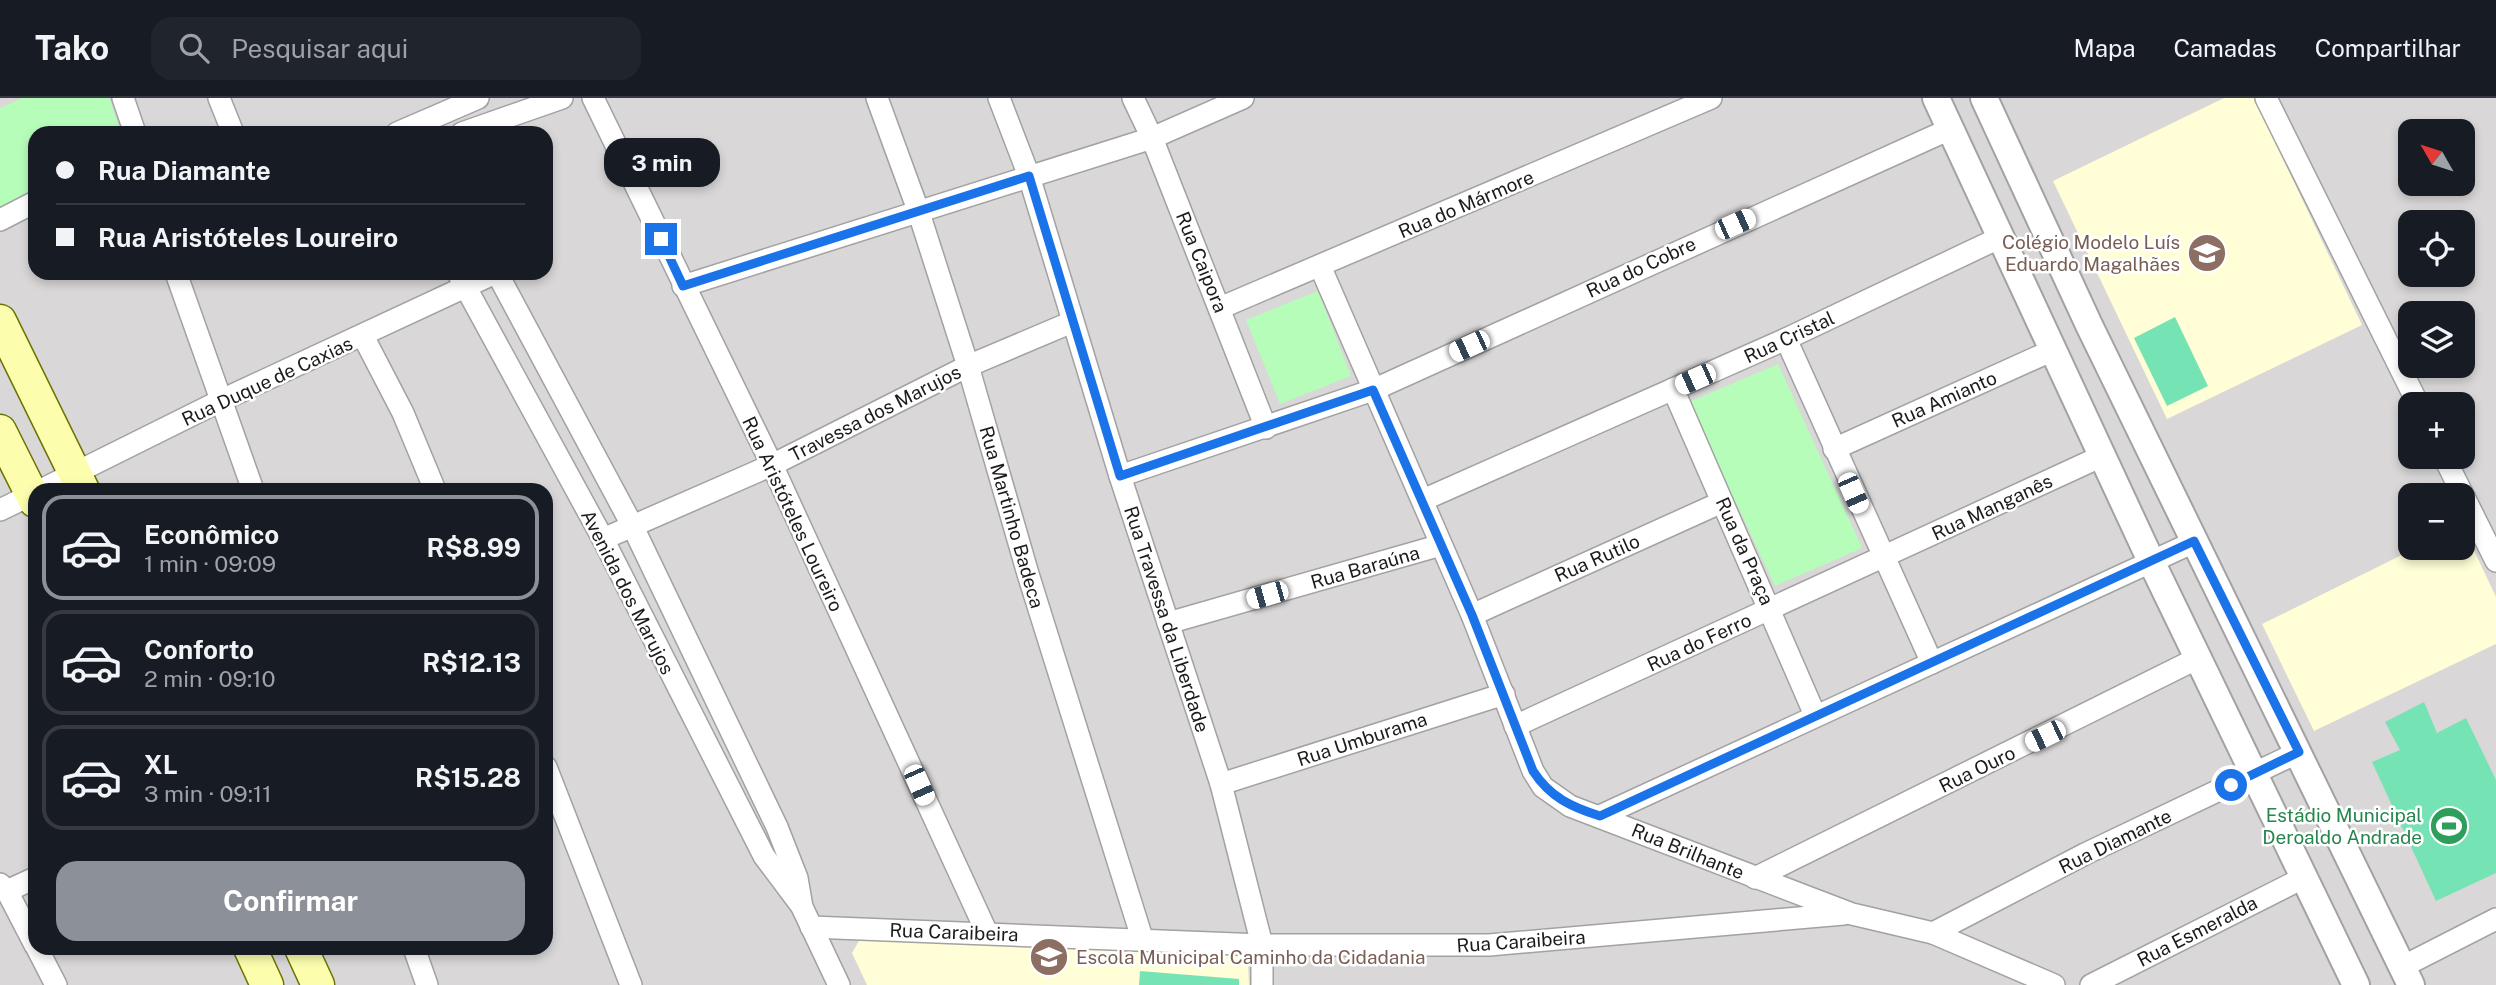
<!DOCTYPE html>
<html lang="pt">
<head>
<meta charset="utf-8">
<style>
  :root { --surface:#171b24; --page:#20242c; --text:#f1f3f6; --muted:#9ea1a6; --line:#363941; --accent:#8c9099 }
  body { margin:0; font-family:"Public Sans",sans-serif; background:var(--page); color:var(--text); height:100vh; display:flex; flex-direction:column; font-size:26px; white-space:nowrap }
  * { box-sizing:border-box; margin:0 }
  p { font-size:23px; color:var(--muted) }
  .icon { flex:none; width:38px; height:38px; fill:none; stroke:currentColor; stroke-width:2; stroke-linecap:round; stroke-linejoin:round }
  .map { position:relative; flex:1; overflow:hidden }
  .sheet { position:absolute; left:28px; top:385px; width:525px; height:472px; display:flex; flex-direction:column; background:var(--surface); border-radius:21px; box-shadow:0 4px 10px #0003 }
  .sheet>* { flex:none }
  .guide { position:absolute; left:28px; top:28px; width:525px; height:154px; border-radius:21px; box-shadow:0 4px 10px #0003; display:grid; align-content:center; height:154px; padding:0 28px; background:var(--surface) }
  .needle { width:46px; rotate:309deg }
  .fabs { position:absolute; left:2398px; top:21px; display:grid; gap:14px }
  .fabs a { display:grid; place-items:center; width:77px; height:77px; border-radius:14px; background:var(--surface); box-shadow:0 4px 10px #0003; font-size:35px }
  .end { position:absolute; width:32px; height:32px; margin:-16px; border:9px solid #1a73e8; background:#fff; box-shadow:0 0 0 4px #fff }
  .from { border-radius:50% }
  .bubble { position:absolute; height:49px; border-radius:21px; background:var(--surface); box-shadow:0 4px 10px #0003; font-size:23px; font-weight:700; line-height:49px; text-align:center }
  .car { position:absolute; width:21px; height:42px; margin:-21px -10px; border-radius:9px; box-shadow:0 0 5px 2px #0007; background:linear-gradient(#fff 24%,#345 0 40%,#fff 0 76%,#345 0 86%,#fff 0) }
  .guide b { display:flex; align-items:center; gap:24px; height:66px; font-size:26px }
  .guide b+b { border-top:2px solid var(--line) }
  .guide i { width:18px; height:18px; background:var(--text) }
  ul { padding:12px 0 0; list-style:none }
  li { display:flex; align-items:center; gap:21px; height:105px; margin:0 14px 10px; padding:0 14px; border:4px solid var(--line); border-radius:21px }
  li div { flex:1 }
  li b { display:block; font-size:26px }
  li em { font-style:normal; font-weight:700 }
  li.current { border-color:var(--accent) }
  li>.icon { width:63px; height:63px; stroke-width:1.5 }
  .cta { display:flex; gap:14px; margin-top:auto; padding:14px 28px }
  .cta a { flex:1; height:80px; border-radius:21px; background:var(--accent); color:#fff; font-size:28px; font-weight:700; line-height:80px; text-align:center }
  header { display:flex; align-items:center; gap:42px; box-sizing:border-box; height:98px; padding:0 35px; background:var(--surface); border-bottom:2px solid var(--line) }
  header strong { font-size:33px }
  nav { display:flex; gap:38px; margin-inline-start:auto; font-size:24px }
  .search { width:490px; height:63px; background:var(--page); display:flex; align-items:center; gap:18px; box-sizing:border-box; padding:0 24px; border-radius:21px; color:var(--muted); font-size:26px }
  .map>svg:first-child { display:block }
</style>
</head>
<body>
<header>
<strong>Tako</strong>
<div class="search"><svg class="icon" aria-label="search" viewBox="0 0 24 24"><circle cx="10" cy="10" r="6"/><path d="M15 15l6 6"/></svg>Pesquisar aqui</div>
<nav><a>Mapa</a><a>Camadas</a><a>Compartilhar</a></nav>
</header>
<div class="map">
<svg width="2496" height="887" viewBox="0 0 2496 887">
  <rect width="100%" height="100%" fill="#ede8df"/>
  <path fill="#d9d7d7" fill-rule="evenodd" d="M0 0H2496V887H0ZM2410 33H2462V86H2410ZM35 35H546V175H35ZM2410 124H2462V177H2410ZM2410 215H2462V268H2410ZM2410 306H2462V359H2410ZM35 392H546V850H35ZM2410 397H2462V450H2410Z"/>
  <g fill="#fffed6">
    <polygon points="2224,0 2254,0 2362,227 2167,321 2053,83"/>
    <polygon points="2462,427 2496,499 2496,546 2314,633 2262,526 2416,450 2462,450"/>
    <polygon points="860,841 1239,854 1248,864 1249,887 867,887 852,855"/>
  </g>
  <g fill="#b6fdba">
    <polygon points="22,0 109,0 121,35 35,35 35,94 0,111 0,10"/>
    <polygon points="1318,193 1351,278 1280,306 1246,222"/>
    <polygon points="1778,266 1862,450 1775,488 1689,304"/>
  </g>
  <g fill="#76e3b5">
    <polygon points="2175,219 2208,288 2167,308 2134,240"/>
    <polygon points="2424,604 2437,635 2466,620 2496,682 2496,775 2436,803 2372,664 2400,652 2385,624"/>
    <polygon points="1140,873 1239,881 1239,887 1139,887"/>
  </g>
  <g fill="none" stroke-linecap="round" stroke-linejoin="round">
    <g stroke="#a2a2a2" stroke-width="24">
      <g id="minor">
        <polyline points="123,0 135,35"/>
        <polyline points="219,0 233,35"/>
        <polyline points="593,0 772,367 987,835"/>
        <polyline points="877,0 918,112 968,268 1028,476 1142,840"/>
        <polyline points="999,0 1029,78 1120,378 1221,686 1262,847 1262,887"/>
        <polyline points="1133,0 1152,40 1266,330"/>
        <polyline points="2266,0 2418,306"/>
        <polyline points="397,35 478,0"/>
        <polyline points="462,35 562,0"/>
        <polyline points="0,122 35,104"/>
        <polyline points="1320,168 1472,517 1533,673 1543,689 1570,708 1852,816 1933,835 2054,887"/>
        <polyline points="176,175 253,392"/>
        <polyline points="458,175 603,441 764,758 800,806"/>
        <polyline points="497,175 632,427 777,729 797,780 802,809 839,887"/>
        <polyline points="683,188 1152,40 1243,0"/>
        <polyline points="1220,210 1711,0"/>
        <polyline points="363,238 403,315 435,392"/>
        <polyline points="1786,241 1932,565"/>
        <polyline points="1673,291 1815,617"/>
        <polyline points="1834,351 2053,252"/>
        <polyline points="2444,359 2496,463"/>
        <polyline points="1120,378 1373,292 1950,31"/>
        <polyline points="41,392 222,302 495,175"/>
        <polyline points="1423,402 1786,241 1999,140"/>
        <polyline points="0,412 35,395"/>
        <polyline points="603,441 772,367 968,268 1072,224"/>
        <polyline points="1472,517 1722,404"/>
        <polyline points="1168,525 1441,447"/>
        <polyline points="1515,628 2102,358"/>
        <polyline points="546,669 631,887"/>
        <polyline points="1221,686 1504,596"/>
        <polyline points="1600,718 2194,444"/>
        <polyline points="1755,780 2198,560"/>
        <polyline points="0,786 7,793 35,847"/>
        <polyline points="7,793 35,780"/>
        <polyline points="811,829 1262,847 1489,847 1844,816"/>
        <polyline points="1933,835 2085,756 2299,654"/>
        <polyline points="37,850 56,887"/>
        <polyline points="414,850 427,887"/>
        <polyline points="2402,869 2496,821"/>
        <polyline points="2091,887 2303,780"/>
      </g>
    </g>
    <g stroke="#a2a2a2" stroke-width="30">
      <g id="tertiary">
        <polyline points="1936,0 2151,463 2356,887"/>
        <polyline points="1984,0 2089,227 2411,887"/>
      </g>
    </g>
    <g stroke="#6a7300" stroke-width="35">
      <g id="secondary">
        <polyline points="0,223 83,392"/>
        <polyline points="0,333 35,403"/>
        <polyline points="250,850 267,887"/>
        <polyline points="301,850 318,887"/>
      </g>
    </g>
    <use href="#minor" stroke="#fff" stroke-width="21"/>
    <use href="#tertiary" stroke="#fff" stroke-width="26"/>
    <use href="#secondary" stroke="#fcfead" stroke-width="32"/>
  </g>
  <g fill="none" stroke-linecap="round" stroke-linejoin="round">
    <path stroke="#1a73e8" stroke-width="9" d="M661 141 683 188 1029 78 1120 378 1373 292 1472 517 1533 673C1550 699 1571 709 1600 718L2194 443 2299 654 2231 687"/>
  </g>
  <defs>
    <g id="school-disc" transform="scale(2.0125)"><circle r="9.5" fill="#8d6e63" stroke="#fff"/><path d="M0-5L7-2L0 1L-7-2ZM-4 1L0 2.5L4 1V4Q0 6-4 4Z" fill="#fff"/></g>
    <g id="stadium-disc" transform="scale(2.0125)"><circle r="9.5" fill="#2e9e5b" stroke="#fff"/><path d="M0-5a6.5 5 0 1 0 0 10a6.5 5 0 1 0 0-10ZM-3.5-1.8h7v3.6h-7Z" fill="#fff"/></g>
  </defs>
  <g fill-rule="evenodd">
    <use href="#school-disc" x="2207" y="155"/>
    <use href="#stadium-disc" x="2449" y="728"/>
    <use href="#school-disc" x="1049" y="859"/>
  </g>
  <g text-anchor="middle" stroke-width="5" stroke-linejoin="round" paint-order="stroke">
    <g font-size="19" fill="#1b1b1b" stroke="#fff">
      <text transform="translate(1466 106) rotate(-23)" y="7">Rua do Mármore</text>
      <text transform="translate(1202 164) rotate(68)" y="7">Rua Caipora</text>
      <text transform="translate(1641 169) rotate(-25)" y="7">Rua do Cobre</text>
      <text transform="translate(1789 239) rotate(-25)" y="7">Rua Cristal</text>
      <text transform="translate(267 283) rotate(-25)" y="7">Rua Duque de Caxias</text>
      <text transform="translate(1944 301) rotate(-24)" y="7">Rua Amianto</text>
      <text transform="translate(875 315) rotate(-27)" y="7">Travessa dos Marujos</text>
      <text transform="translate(1992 409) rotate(-25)" y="7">Rua Manganês</text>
      <text transform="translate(793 416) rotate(65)" y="7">Rua Aristóteles Loureiro</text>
      <text transform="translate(1012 419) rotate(74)" y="7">Rua Martinho Badeca</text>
      <text transform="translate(1745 453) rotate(66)" y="7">Rua da Praça</text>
      <text transform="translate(1597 460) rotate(-24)" y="7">Rua Rutilo</text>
      <text transform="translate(1365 469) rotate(-16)" y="7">Rua Baraúna</text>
      <text transform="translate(628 494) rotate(63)" y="7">Avenida dos Marujos</text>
      <text transform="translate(1167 521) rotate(72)" y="7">Rua Travessa da Liberdade</text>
      <text transform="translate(1699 544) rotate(-25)" y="7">Rua do Ferro</text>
      <text transform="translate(1362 641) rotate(-18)" y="7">Rua Umburama</text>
      <text transform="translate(1977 671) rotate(-26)" y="7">Rua Ouro</text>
      <text transform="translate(2115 743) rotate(-26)" y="7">Rua Diamante</text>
      <text transform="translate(1688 753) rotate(22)" y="7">Rua Brilhante</text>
      <text transform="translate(2197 833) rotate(-27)" y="7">Rua Esmeralda</text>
      <text transform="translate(954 834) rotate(2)" y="7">Rua Caraibeira</text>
      <text transform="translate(1521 843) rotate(-4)" y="7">Rua Caraibeira</text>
    </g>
    <g font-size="19" fill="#785e54" stroke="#fff" text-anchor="end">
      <text x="2180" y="151">Colégio Modelo Luís<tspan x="2180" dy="22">Eduardo Magalhães</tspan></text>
      <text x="1076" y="866" text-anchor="start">Escola Municipal Caminho da Cidadania</text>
    </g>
    <g font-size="19" fill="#27864d" stroke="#fff" text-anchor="end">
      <text x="2422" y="724">Estádio Municipal<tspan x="2422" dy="22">Deroaldo Andrade</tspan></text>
    </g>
  </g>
</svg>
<div class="fabs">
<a><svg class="needle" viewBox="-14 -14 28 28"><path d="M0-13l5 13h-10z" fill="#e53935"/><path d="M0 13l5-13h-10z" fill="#9ea1a6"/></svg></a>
<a><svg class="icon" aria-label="locate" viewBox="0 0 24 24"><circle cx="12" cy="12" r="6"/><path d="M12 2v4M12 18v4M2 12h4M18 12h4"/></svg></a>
<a><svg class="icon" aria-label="layers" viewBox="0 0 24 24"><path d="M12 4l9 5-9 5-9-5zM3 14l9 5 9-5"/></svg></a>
<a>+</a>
<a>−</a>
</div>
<i class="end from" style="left:2231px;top:687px"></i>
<i class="end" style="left:661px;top:141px"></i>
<div class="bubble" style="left:604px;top:40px;width:116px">3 min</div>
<i class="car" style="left:1735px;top:126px;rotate:66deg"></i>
<i class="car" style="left:1469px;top:248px;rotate:245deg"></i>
<i class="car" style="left:1695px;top:281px;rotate:246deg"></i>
<i class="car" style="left:1853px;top:395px;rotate:156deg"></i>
<i class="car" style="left:1267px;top:497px;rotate:254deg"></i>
<i class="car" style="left:2045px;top:638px;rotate:244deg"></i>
<i class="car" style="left:919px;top:687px;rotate:156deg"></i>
<div class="guide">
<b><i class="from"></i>Rua Diamante</b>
<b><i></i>Rua Aristóteles Loureiro</b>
</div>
<section class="sheet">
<ul>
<li class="current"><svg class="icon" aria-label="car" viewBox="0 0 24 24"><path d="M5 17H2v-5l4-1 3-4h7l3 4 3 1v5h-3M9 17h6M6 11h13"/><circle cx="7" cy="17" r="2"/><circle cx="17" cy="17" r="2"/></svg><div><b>Econômico</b><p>1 min · 09:09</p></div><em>R$8.99</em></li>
<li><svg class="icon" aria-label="car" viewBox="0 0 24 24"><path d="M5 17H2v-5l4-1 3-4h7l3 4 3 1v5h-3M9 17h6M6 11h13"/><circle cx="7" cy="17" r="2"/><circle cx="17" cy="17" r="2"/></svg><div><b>Conforto</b><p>2 min · 09:10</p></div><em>R$12.13</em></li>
<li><svg class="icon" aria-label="car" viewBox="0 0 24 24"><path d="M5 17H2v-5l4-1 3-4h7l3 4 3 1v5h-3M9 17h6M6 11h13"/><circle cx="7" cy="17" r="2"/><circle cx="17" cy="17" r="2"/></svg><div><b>XL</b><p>3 min · 09:11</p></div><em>R$15.28</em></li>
</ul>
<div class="cta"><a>Confirmar</a></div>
</section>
</div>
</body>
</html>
